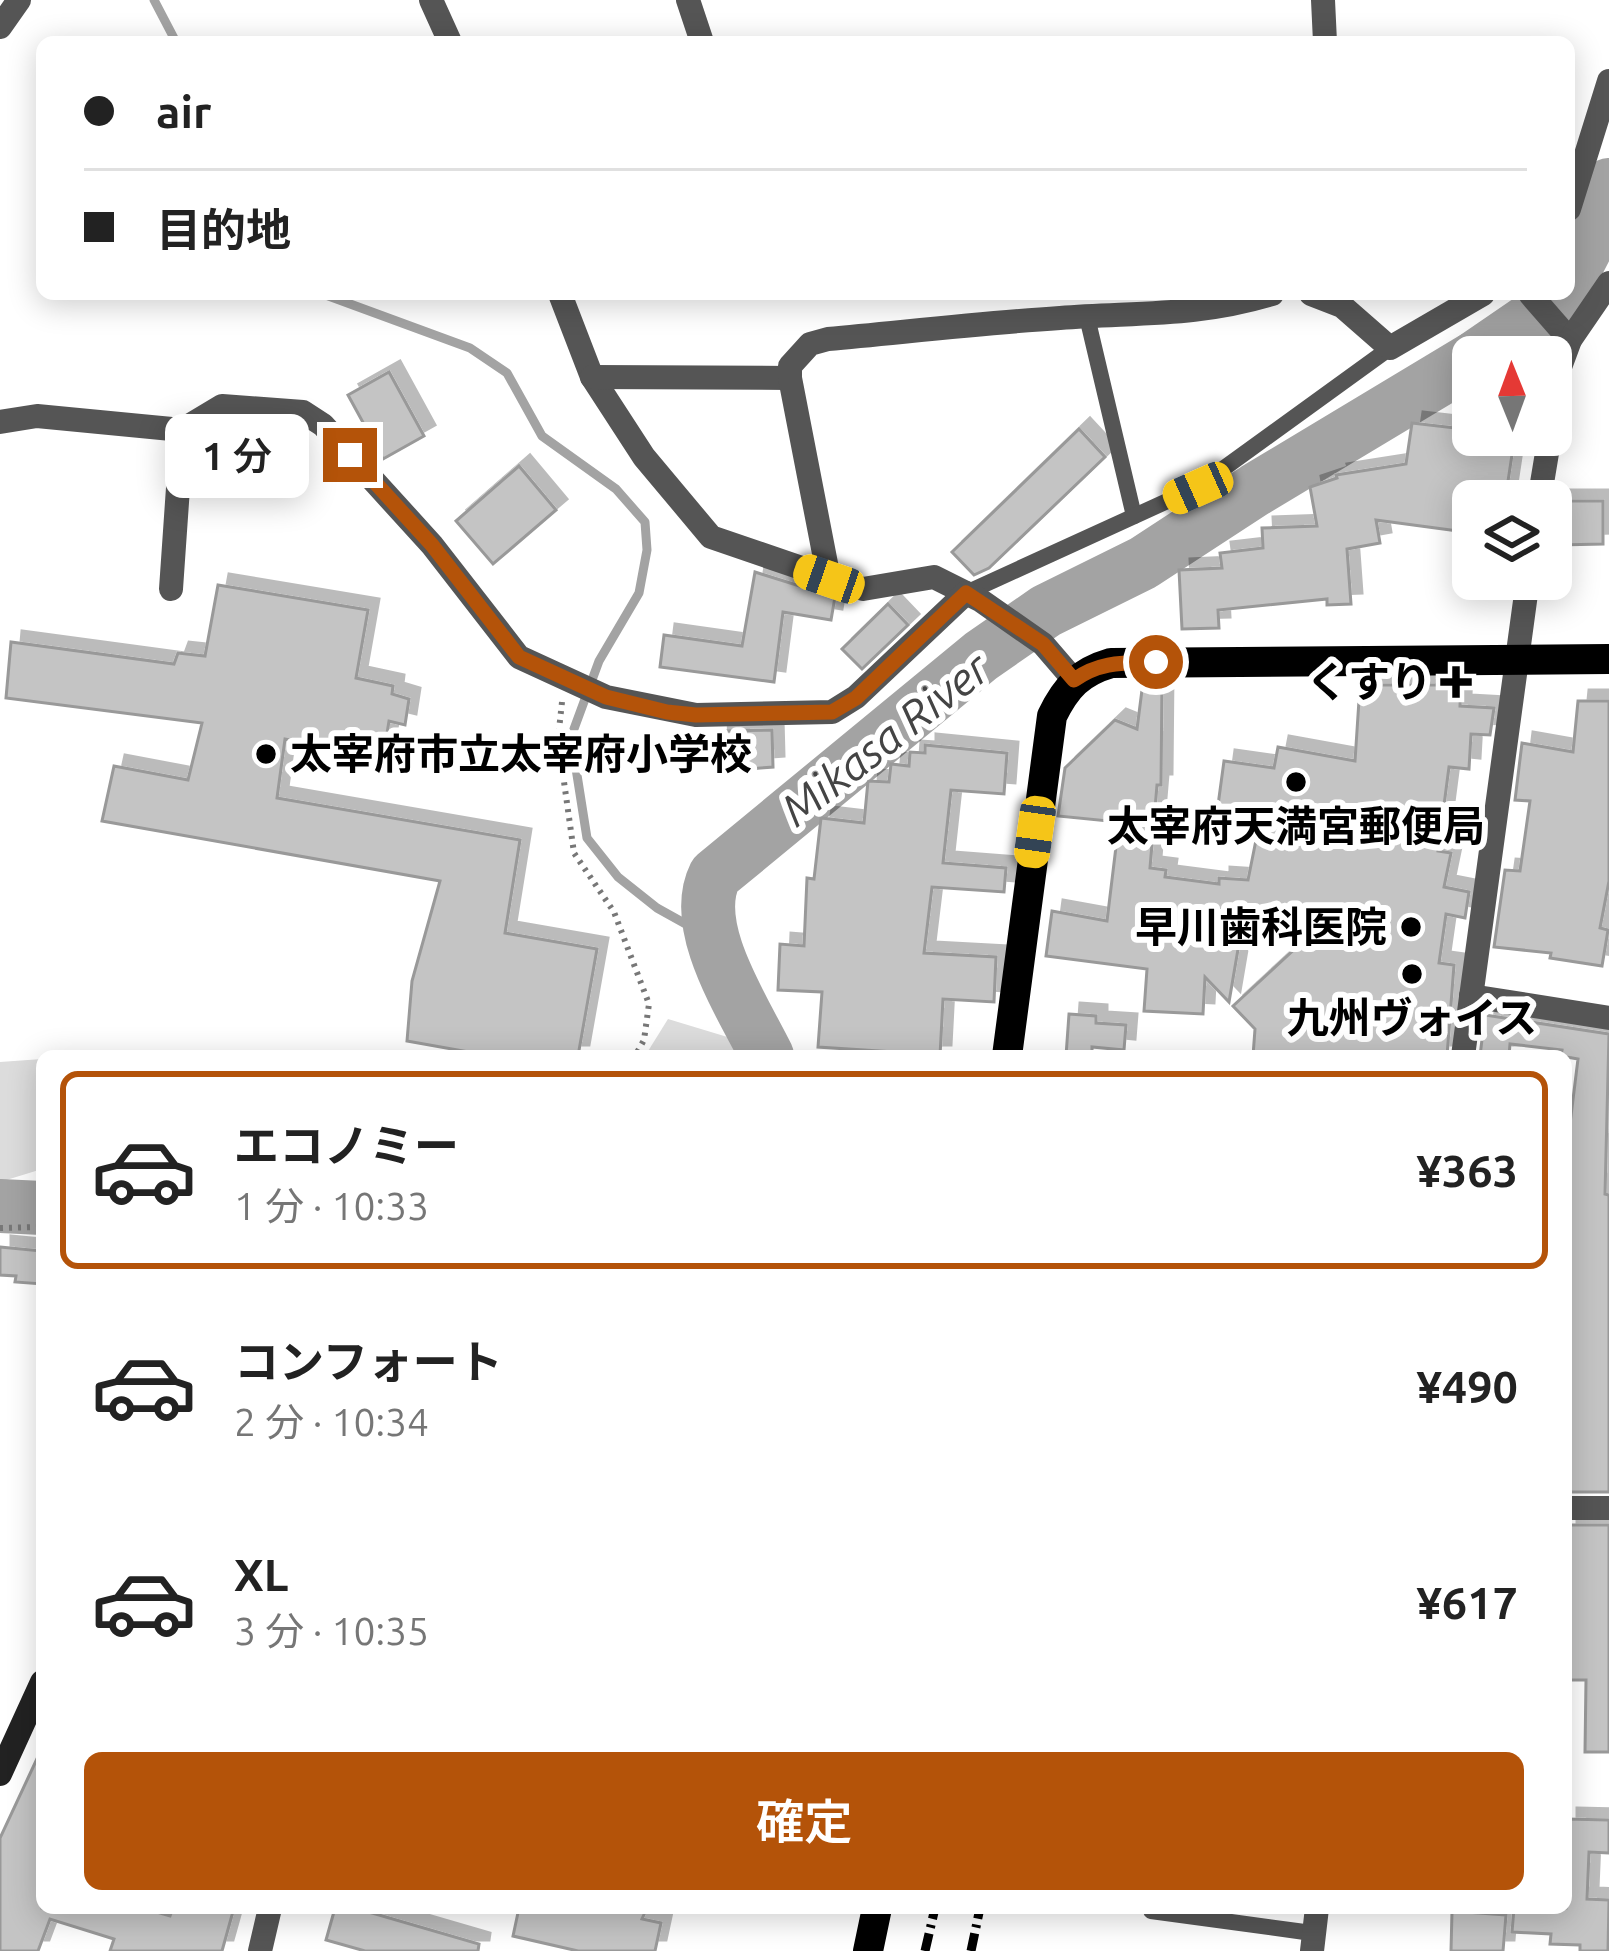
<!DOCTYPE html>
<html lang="ja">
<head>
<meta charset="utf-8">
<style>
  :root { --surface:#fff; --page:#f2f2f2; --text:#222; --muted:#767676; --line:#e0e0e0; --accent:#b45309 }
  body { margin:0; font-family:Ubuntu,"Noto Sans JP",sans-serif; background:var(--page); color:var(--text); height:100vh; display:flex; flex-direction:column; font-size:45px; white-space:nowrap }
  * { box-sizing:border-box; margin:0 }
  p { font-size:39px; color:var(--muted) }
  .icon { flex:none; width:66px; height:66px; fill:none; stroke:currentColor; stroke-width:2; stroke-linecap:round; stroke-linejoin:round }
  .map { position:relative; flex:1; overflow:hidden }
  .panel { position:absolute; left:36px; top:1050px; width:1536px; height:864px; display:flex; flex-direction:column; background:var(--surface); border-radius:18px; box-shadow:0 6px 30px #0003 }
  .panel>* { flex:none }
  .hud { position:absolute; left:36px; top:36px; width:1539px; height:264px; border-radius:18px; box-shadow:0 6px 30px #0003; display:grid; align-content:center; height:264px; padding:0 48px; background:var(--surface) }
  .needle { width:78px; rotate:359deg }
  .buttons { position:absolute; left:1452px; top:336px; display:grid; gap:24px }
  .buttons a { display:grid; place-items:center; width:120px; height:120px; border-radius:18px; background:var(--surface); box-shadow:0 6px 30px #0003; font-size:60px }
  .end { position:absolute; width:54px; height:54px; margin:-27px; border:15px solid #b45309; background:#fff; box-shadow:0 0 0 6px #fff }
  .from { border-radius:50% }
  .bubble { position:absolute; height:84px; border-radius:18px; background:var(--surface); box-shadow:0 6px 30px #0003; font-size:39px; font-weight:600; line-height:84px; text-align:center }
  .car { position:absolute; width:36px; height:72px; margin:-36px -18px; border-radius:15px; box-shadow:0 0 9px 3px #0007; background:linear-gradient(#f5c518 24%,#345 0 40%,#f5c518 0 76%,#345 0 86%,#f5c518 0) }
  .hud b { display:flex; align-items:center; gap:42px; height:114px; font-size:45px }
  .hud b+b { border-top:3px solid var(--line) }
  .hud i { width:30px; height:30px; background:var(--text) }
  ul { padding:21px 0 0; list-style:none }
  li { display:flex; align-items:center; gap:36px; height:198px; margin:0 24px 18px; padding:0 24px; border:6px solid transparent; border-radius:18px }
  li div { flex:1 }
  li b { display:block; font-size:45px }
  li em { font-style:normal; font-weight:600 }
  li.selected { border-color:var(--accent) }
  li>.icon { width:108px; height:108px; stroke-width:1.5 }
  .action { display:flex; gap:24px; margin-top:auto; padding:24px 48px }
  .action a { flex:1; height:138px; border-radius:18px; background:var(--accent); color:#fff; font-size:48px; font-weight:600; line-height:138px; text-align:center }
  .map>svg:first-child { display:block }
</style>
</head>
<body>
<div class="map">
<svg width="1609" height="1951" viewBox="0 0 1609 1951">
  <defs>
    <filter id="shadow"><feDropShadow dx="11" dy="-11" stdDeviation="0" flood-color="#0004"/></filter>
  </defs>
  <rect width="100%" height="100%" fill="#fff"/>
  <g fill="#dcdcdc">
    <polygon points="668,1019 734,1039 740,1056 645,1056"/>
    <polygon points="42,1059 42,1169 0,1182 0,1062"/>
  </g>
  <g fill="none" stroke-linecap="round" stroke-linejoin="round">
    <g stroke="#a3a3a3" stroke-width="9">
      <polyline points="154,0 176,42"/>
      <polyline points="323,294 470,348 507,373 542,436 616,489 645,522 647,550 639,593 599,661 571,737 587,838 618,877 657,908 711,938"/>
    </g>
    <g stroke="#a3a3a3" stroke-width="54">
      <polyline points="1569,280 1588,243 1609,185"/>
      <polyline points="1476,357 1559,300 1562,294"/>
      <path d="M767 1056C743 1007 689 927 715 875L981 656 1046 611 1143 563 1255 490 1473 359"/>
      <polyline points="0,1206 42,1208"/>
    </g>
  </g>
  <g fill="#c4c4c4" stroke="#999" stroke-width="3" filter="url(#shadow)">
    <polygon points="389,372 424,436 383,459 348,395"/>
    <polygon points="1412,423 1473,430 1473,435 1515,435 1505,501 1473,501 1473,533 1376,520 1380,543 1347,549 1351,604 1327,605 1327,599 1218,610 1219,628 1182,629 1179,570 1222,568 1220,553 1263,548 1262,528 1317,526 1310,487 1337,478 1336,475 1406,464"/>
    <polygon points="1079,429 1105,457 989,568 974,575 952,552"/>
    <polygon points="519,466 556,510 493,564 456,521"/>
    <polygon points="1558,501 1603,501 1603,544 1558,545"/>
    <polygon points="755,572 835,597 831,620 783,612 774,682 660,667 664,635 742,646"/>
    <polygon points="218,585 368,610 356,678 393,686 392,694 409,699 405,725 389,721 383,758 285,739 277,798 520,840 505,933 597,949 578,1056 491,1056 407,1041 412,981 440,881 102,821 114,766 188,780 202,723 6,698 11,642 174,664 178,653 205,656"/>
    <polygon points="888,604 908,625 862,669 842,649"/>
    <polygon points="1437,680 1461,680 1460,706 1494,708 1490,735 1471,734 1469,769 1449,767 1438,851 1451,853 1444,887 1469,892 1465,918 1446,914 1439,963 1454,965 1447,1056 1253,1056 1255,1029 1233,1006 1312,933 1243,920 1229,1002 1205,977 1203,1014 1144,1011 1147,969 1046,956 1052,911 1107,921 1119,822 1058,816 1065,768 1115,720 1137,729 1143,682 1162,682 1161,785 1157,785 1150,868 1166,870 1165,877 1219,884 1219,878 1248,880 1259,825 1216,820 1224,761 1274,768 1278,747 1355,761 1360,685 1437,685"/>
    <polygon points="1578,701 1609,701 1609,881 1600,928 1608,930 1602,966 1550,958 1551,953 1494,947 1505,870 1520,871 1530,801 1515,800 1522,743 1573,752"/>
    <polygon points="772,730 773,767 735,770 734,752 718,754 717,731"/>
    <polygon points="925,745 1007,753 1004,794 951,790 943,863 1006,868 1004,892 932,887 924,953 996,957 994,1002 943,999 940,1056 892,1056 893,1052 818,1047 822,992 778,990 780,944 804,946 807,878 814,879 821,818 864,823 868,781 889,782 891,764 909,766 910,752 925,753"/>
    <polygon points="1069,1014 1096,1016 1096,1023 1126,1025 1124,1050 1092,1047 1092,1056 1066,1056"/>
    <polygon points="1485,1015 1609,1034 1605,1194 1609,1195 1609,1492 1566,1492 1566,1156 1578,1059 1561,1056 1562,1050 1510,1044 1509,1056 1480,1056"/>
    <polygon points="0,1247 42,1251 42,1284 15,1282 16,1276 0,1275"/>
    <polygon points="1566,1525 1609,1525 1609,1752 1585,1752 1586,1680 1566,1680"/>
    <polygon points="42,1748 42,1908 143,1908 170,1916 173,1908 234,1908 222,1951 110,1951 114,1939 50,1919 38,1951 0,1951 0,1838"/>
    <polygon points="1566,1819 1609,1820 1609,1853 1589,1852 1587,1899 1609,1900 1608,1951 1580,1951 1580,1945 1550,1944 1551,1934 1512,1932 1514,1908 1566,1908"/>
    <polygon points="335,1908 355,1908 479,1944 478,1951 365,1951 326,1940"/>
    <polygon points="519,1908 647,1908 642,1919 661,1923 655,1951 578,1951 513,1936"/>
    <polygon points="1452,1911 1506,1915 1503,1951 1451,1951"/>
  </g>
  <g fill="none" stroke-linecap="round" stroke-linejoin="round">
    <g stroke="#777" stroke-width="6" stroke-dasharray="3 6" stroke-linecap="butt">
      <polyline points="562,702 558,739 574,853 614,912 649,1004 644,1040 635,1056"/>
      <polyline points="0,1228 42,1227"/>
    </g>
    <g stroke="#555" stroke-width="16">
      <polyline points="1087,317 1134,516"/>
      <polyline points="966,593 1198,487 1390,348"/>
      <polyline points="1151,1911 1312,1933"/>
    </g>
    <g stroke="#555" stroke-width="24">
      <polyline points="431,0 450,42"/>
      <polyline points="688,0 702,42"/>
      <polyline points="1323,0 1325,42"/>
      <polyline points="0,27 19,0"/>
      <polyline points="1569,209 1609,81"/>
      <polyline points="560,294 592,377 644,457 711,537 863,589 934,577 980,600 1043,644 1074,680"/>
      <polyline points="1311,294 1342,306 1390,348 1483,294"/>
      <polyline points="1530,294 1570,340"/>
      <polyline points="592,377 790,378"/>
      <polyline points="0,422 37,416 182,430 222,406 303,412 323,425 432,545 519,657 606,697 696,715 832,712 856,697 966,593"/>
      <polyline points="1551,425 1560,367 1570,340 1609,283"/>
      <polyline points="1539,501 1550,435"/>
      <path d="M829 579 790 378V366L810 344 828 339C905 332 983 323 1060 318 1137 312 1196 317 1272 294"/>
      <polyline points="171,589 182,430"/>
      <polyline points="1471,996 1609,1018"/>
      <polyline points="1463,1056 1528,579"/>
      <polyline points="1566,1508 1609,1508"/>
      <polyline points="260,1951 270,1908"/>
      <polyline points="1312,1951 1317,1908"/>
    </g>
    <polyline stroke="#222" stroke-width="24" points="0,1774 42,1682"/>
    <g stroke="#000" stroke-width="30">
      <path d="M1007 1056 1052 716C1066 687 1080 672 1111 663L1609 659"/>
      <polyline points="868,1951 877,1908"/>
    </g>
    <g stroke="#000" stroke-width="9" stroke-dasharray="18 6 3 6" stroke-linecap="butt">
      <polyline points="925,1951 935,1908"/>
      <polyline points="971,1951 980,1908"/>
    </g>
  </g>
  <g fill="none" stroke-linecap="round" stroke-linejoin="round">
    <path stroke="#b45309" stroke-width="15" d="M350 455 432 545 519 657 606 697 667 712 696 715 832 712 856 698 966 593 1043 644 1074 680C1100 661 1125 663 1156 662"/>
  </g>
  <g fill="#000" stroke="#fff" stroke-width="4.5">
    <path d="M1450 664h12v12h12v12h-12v12h-12v-12h-12v-12h12z"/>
    <circle cx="266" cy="754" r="12"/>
    <circle cx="1296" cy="782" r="12"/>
    <circle cx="1411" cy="927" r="12"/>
    <circle cx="1412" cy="974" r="12"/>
  </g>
  <g text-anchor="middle" stroke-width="12" stroke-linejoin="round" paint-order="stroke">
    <g font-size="42" font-weight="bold" fill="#000" stroke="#fff" text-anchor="end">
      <text x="1432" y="697">くすり</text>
      <text x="290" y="769" text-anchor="start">太宰府市立太宰府小学校</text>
      <text x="1296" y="841" text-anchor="middle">太宰府天満宮郵便局</text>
      <text x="1387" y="942">早川歯科医院</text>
      <text x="1412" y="1033" text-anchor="middle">九州ヴォイス</text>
    </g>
    <g font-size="45" font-style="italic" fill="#444" stroke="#fff">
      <text transform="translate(885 739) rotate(-38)" y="16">Mikasa River</text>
    </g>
  </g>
</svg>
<div class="buttons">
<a><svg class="needle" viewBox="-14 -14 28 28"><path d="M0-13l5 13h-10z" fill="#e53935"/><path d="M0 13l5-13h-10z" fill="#767676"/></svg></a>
<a><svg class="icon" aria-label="layers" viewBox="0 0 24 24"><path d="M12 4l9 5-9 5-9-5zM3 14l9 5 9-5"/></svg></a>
</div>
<i class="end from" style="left:1156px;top:662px"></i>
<i class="end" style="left:350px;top:455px"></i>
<div class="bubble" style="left:165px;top:414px;width:144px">1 分</div>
<i class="car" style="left:1198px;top:488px;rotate:246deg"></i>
<i class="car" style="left:829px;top:579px;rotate:289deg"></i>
<i class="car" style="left:1035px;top:832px;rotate:188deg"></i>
<div class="hud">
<b><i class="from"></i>air</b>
<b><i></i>目的地</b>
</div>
<section class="panel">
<ul>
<li class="selected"><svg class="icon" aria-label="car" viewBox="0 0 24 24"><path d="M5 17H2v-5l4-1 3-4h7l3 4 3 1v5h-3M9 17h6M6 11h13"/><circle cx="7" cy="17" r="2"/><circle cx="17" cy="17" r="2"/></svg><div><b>エコノミー</b><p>1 分 · 10:33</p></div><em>¥363</em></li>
<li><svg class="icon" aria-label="car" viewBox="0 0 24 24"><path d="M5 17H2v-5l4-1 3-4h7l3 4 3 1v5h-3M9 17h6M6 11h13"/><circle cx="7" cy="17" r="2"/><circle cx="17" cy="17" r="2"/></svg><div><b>コンフォート</b><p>2 分 · 10:34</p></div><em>¥490</em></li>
<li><svg class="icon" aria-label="car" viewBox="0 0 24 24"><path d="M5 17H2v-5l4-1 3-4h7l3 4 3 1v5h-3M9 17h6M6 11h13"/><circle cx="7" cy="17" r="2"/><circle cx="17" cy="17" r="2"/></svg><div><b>XL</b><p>3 分 · 10:35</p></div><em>¥617</em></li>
</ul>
<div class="action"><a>確定</a></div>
</section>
</div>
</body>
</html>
